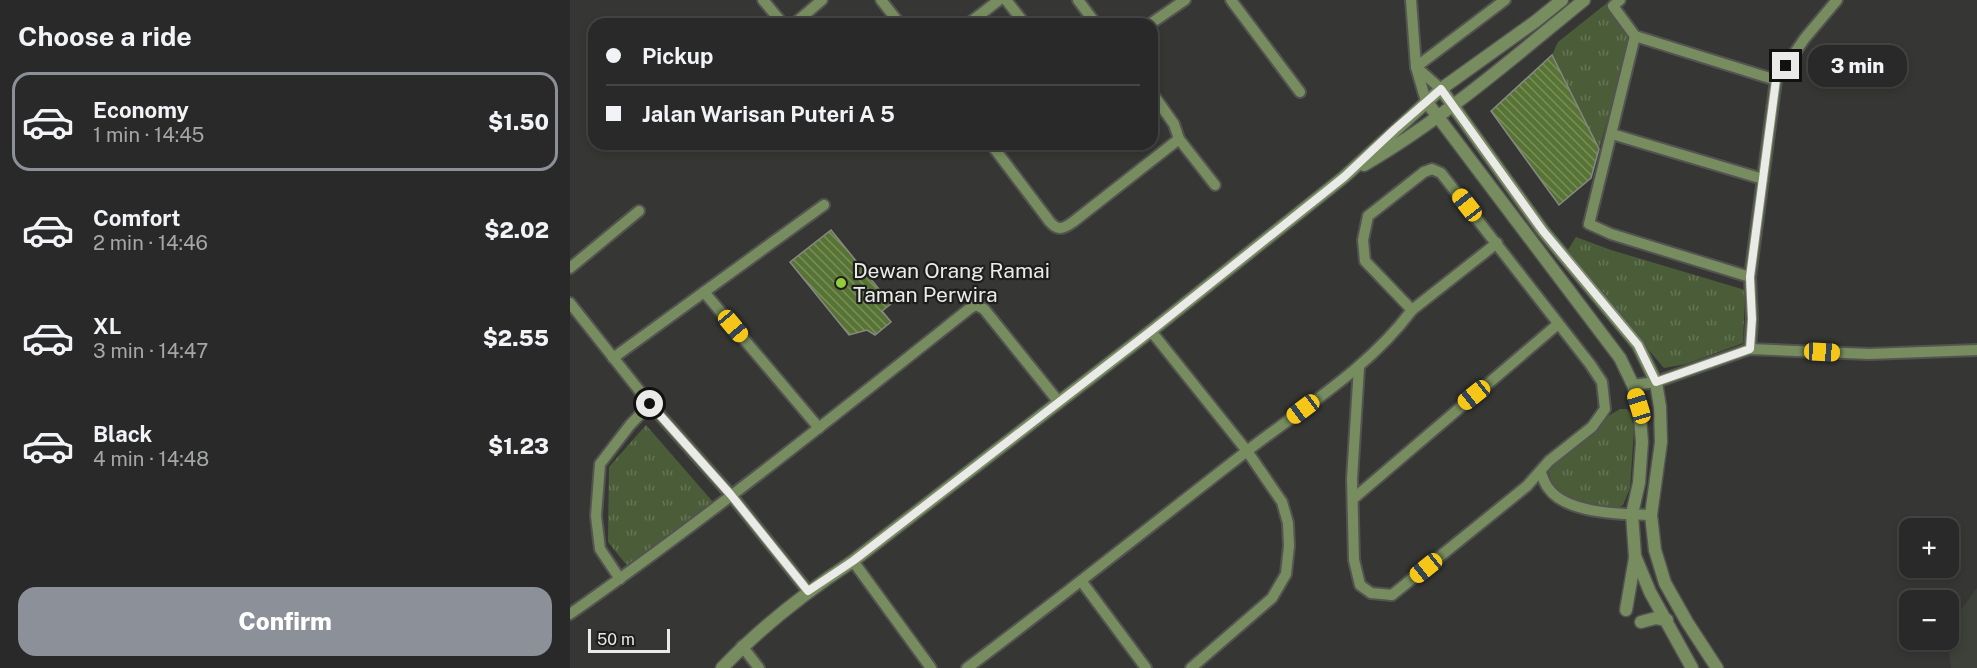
<!DOCTYPE html>
<html lang="en">
<head>
<meta charset="utf-8">
<style>
  :root { --surface:#282928; --page:#303130; --text:#f1f3f6; --muted:#a5a6a8; --line:#444545; --accent:#8c9099 }
  body { margin:0; font-family:"Public Sans",sans-serif; background:var(--page); color:var(--text); height:100vh; display:flex; flex-direction:column; font-size:22px; white-space:nowrap }
  * { box-sizing:border-box; margin:0 }
  p { font-size:20px; color:var(--muted) }
  .icon { flex:none; width:33px; height:33px; fill:none; stroke:currentColor; stroke-width:2; stroke-linecap:round; stroke-linejoin:round }
  .map { position:relative; flex:1; overflow:hidden }
  .panel { display:flex; flex-direction:column; background:var(--surface); width:570px }
  .panel>* { flex:none }
  .guide { position:absolute; left:18px; top:18px; width:570px; height:132px; border-radius:18px; box-shadow:0 3px 9px #0003,0 0 0 2px var(--line); display:grid; align-content:center; height:132px; padding:0 18px; background:var(--surface) }
  .controls { position:absolute; left:1329px; top:518px; display:grid; gap:12px }
  .controls a { display:grid; place-items:center; width:60px; height:60px; border-radius:12px; background:var(--surface); box-shadow:0 3px 9px #0003,0 0 0 2px var(--line); font-size:30px }
  .scale { position:absolute; left:18px; bottom:15px; width:82px; box-sizing:border-box; padding-left:6px; border:3px solid #eaeae9; border-top:0; font-size:16px; line-height:21px; white-space:nowrap; color:#eaeae9; -webkit-text-stroke:4px #1e1e1d; paint-order:stroke }
  .end { position:absolute; width:27px; height:27px; margin:-14px; border:8px solid #eaeae9; background:#111; box-shadow:0 0 0 3px #111 }
  .from { border-radius:50% }
  .bubble { position:absolute; height:42px; border-radius:18px; background:var(--surface); box-shadow:0 3px 9px #0003,0 0 0 2px var(--line); font-size:20px; font-weight:800; line-height:42px; text-align:center }
  .car { position:absolute; width:18px; height:36px; margin:-18px -9px; border-radius:8px; box-shadow:0 0 4px 2px #0007; background:linear-gradient(#f5c518 24%,#345 0 40%,#f5c518 0 76%,#345 0 86%,#f5c518 0) }
  .guide b { display:flex; align-items:center; gap:21px; height:57px; font-size:22px }
  .guide b+b { border-top:2px solid var(--line) }
  .guide i { width:15px; height:15px; background:var(--text) }
  ul { padding:0; list-style:none }
  li { display:flex; align-items:center; gap:18px; height:99px; margin:0 12px 9px; padding:0 6px; border:3px solid transparent; border-radius:18px }
  li div { flex:1 }
  li b { display:block; font-size:22px }
  li em { font-style:normal; font-weight:800 }
  li.selected { border-color:var(--accent) }
  li>.icon { width:54px; height:54px; stroke-width:1.5 }
  h2 { padding:0 18px; font-size:27px; line-height:72px }
  .primary-button { display:flex; gap:12px; margin-top:auto; padding:12px 18px }
  .primary-button a { flex:1; height:69px; border-radius:18px; background:var(--accent); color:#fff; font-size:24px; font-weight:800; line-height:69px; text-align:center }
  main { display:flex; flex:1; min-height:0 }
  .map>svg:first-child { display:block }
</style>
</head>
<body>
<main>
<section class="panel">
<h2>Choose a ride</h2>
<ul>
<li class="selected"><svg class="icon" aria-label="car" viewBox="0 0 24 24"><path d="M5 17H2v-5l4-1 3-4h7l3 4 3 1v5h-3M9 17h6M6 11h13"/><circle cx="7" cy="17" r="2"/><circle cx="17" cy="17" r="2"/></svg><div><b>Economy</b><p>1 min · 14:45</p></div><em>$1.50</em></li>
<li><svg class="icon" aria-label="car" viewBox="0 0 24 24"><path d="M5 17H2v-5l4-1 3-4h7l3 4 3 1v5h-3M9 17h6M6 11h13"/><circle cx="7" cy="17" r="2"/><circle cx="17" cy="17" r="2"/></svg><div><b>Comfort</b><p>2 min · 14:46</p></div><em>$2.02</em></li>
<li><svg class="icon" aria-label="car" viewBox="0 0 24 24"><path d="M5 17H2v-5l4-1 3-4h7l3 4 3 1v5h-3M9 17h6M6 11h13"/><circle cx="7" cy="17" r="2"/><circle cx="17" cy="17" r="2"/></svg><div><b>XL</b><p>3 min · 14:47</p></div><em>$2.55</em></li>
<li><svg class="icon" aria-label="car" viewBox="0 0 24 24"><path d="M5 17H2v-5l4-1 3-4h7l3 4 3 1v5h-3M9 17h6M6 11h13"/><circle cx="7" cy="17" r="2"/><circle cx="17" cy="17" r="2"/></svg><div><b>Black</b><p>4 min · 14:48</p></div><em>$1.23</em></li>
</ul>
<div class="primary-button"><a>Confirm</a></div>
</section>
<div class="map">
<svg width="1407" height="668" viewBox="0 0 1407 668">
  <defs>
    <pattern id="park-tufts" width="24" height="20" patternUnits="userSpaceOnUse" patternTransform="scale(1.5)"><rect width="24" height="20" fill="#4b5d38"/><path d="M3 7l-1-3M5 7V3M7 7l1-3M15 17l-1-3M17 17v-4M19 17l1-3" fill="none" stroke="#657455"/></pattern>
    <pattern id="building-back-hatch" width="6" height="6" patternUnits="userSpaceOnUse" patternTransform="scale(1.5)"><rect width="6" height="6" fill="#587435"/><path d="M-1 5l2 2M0 0l6 6M5-1l2 2" fill="none" stroke="#788f5c"/></pattern>
  </defs>
  <rect width="100%" height="100%" fill="#363735"/>
  <polygon fill="#3d4139" points="1407,588 1407,668 1381,668 1377,639 1378,639 1379,626"/>
  <g fill="url(#park-tufts)">
    <polygon points="1037,3 1061,39 1029,149 982,55 988,42"/>
    <polygon points="1006,237 1041,250 1175,290 1173,343 1116,364 1094,368 996,253"/>
    <polygon points="1050,409 1057,409 1061,414 1064,429 1060,488 1053,505 1043,511 1004,504 984,489 978,471 1040,415"/>
    <polygon points="76,425 143,502 59,568 38,542 39,467"/>
  </g>
  <g fill="url(#building-back-hatch)" stroke="#878886" stroke-width="1.5">
    <polygon points="982,55 1029,149 1021,178 989,205 921,111"/>
    <polygon points="261,230 321,304 312,311 321,322 305,335 297,330 279,335 220,262"/>
  </g>
  <g fill="none" stroke-linecap="round" stroke-linejoin="round">
    <g stroke="#535452" stroke-width="14">
      <g id="minor">
        <polyline points="193,0 213,24"/>
        <polyline points="311,0 330,24"/>
        <polyline points="436,0 455,24"/>
        <polyline points="508,0 526,24"/>
        <polyline points="661,0 730,92"/>
        <polyline points="841,0 846,67 856,101"/>
        <polyline points="1050,0 1043,6 1065,36 1019,224 1041,234 1180,277"/>
        <polyline points="224,24 252,0"/>
        <polyline points="398,24 429,0"/>
        <polyline points="580,24 615,0"/>
        <polyline points="1065,36 1206,80"/>
        <polyline points="846,67 935,0"/>
        <polyline points="846,67 871,89"/>
        <polyline points="582,93 604,124 609,139 645,185"/>
        <polyline points="1042,134 1193,179"/>
        <path d="M421 144 480 222C488 231 493 229 503 222L609 139"/>
        <polyline points="0,268 69,211"/>
        <polyline points="134,292 249,428"/>
        <polyline points="0,303 80,404 161,495 238,591"/>
        <polyline points="581,331 677,451 712,502 718,523 719,546 716,574 702,598 621,668"/>
        <polyline points="1180,349 1182,319 1180,277 1206,80 1235,38 1267,0"/>
        <polyline points="43,358 254,205"/>
        <polyline points="789,367 782,479 784,560 790,585 801,593 822,595 957,486 979,461 1022,427 1035,409 1032,382 1020,364 871,173 862,169 854,172 798,216 793,240 795,261 842,310"/>
        <polyline points="1063,385 1086,382 1180,349 1299,354 1407,350"/>
        <path d="M971 473C973 478 975 485 979 489 997 514 1053 514 1081 515"/>
        <polyline points="783,499 988,324"/>
        <polyline points="283,561 361,668"/>
        <polyline points="50,579 30,549 26,516 30,464 60,425 80,404"/>
        <polyline points="512,582 576,668"/>
        <path d="M0 614C137 518 268 413 399 309L406 305 414 309 488 401"/>
        <polyline points="172,646 189,668"/>
        <path d="M397 668C492 597 584 523 677 451 734 407 799 368 842 310L927 243"/>
      </g>
    </g>
    <g stroke="#535452" stroke-width="15">
      <g id="tertiary">
        <polyline points="871,89 973,231 1068,345 1086,382 1090,407 1091,442 1081,515 1085,550 1095,583 1117,622 1147,668"/>
        <polyline points="856,101 1050,358 1063,385 1069,406 1072,442 1069,483 1062,514 1065,556 1080,592 1122,668"/>
        <path d="M794 165C873 119 943 58 1014 0"/>
        <polyline points="1056,610 1065,558"/>
        <polyline points="1071,622 1086,618 1097,620"/>
        <path d="M152 668C191 627 236 592 283 561L581 331 774 177 871 89 966 21 992 0"/>
      </g>
    </g>
    <use href="#minor" stroke="#778d5f" stroke-width="10"/>
    <use href="#tertiary" stroke="#778d5f" stroke-width="12"/>
  </g>
  <g fill="none" stroke-linecap="round" stroke-linejoin="round">
    <polyline stroke="#eaeae9" stroke-width="8" points="80,404 161,495 238,591 283,561 581,331 774,177 825,129 871,89 973,231 1068,345 1086,382 1180,349 1182,319 1180,277 1206,80 1216,66"/>
  </g>
  <circle fill="#93cd3d" stroke="#1e1e1d" stroke-width="2" cx="271" cy="283" r="6"/>
  <g text-anchor="middle" stroke-width="4.5" stroke-linejoin="round" paint-order="stroke">
    <g font-size="21" fill="#eaeae9" stroke="#1e1e1d" text-anchor="start">
      <text x="283" y="278">Dewan Orang Ramai<tspan x="283" dy="24">Taman Perwira</tspan></text>
    </g>
  </g>
</svg>
<div class="controls">
<a>+</a>
<a>−</a>
</div>
<div class="scale">50 m</div>
<i class="end from" style="left:80px;top:404px"></i>
<i class="end" style="left:1216px;top:66px"></i>
<div class="bubble" style="left:1238px;top:45px;width:99px">3 min</div>
<i class="car" style="left:897px;top:205px;rotate:322deg"></i>
<i class="car" style="left:163px;top:326px;rotate:140deg"></i>
<i class="car" style="left:1252px;top:352px;rotate:93deg"></i>
<i class="car" style="left:904px;top:395px;rotate:231deg"></i>
<i class="car" style="left:1069px;top:406px;rotate:343deg"></i>
<i class="car" style="left:733px;top:409px;rotate:233deg"></i>
<i class="car" style="left:856px;top:568px;rotate:231deg"></i>
<div class="guide">
<b><i class="from"></i>Pickup</b>
<b><i></i>Jalan Warisan Puteri A 5</b>
</div>
</div>
</main>
</body>
</html>
